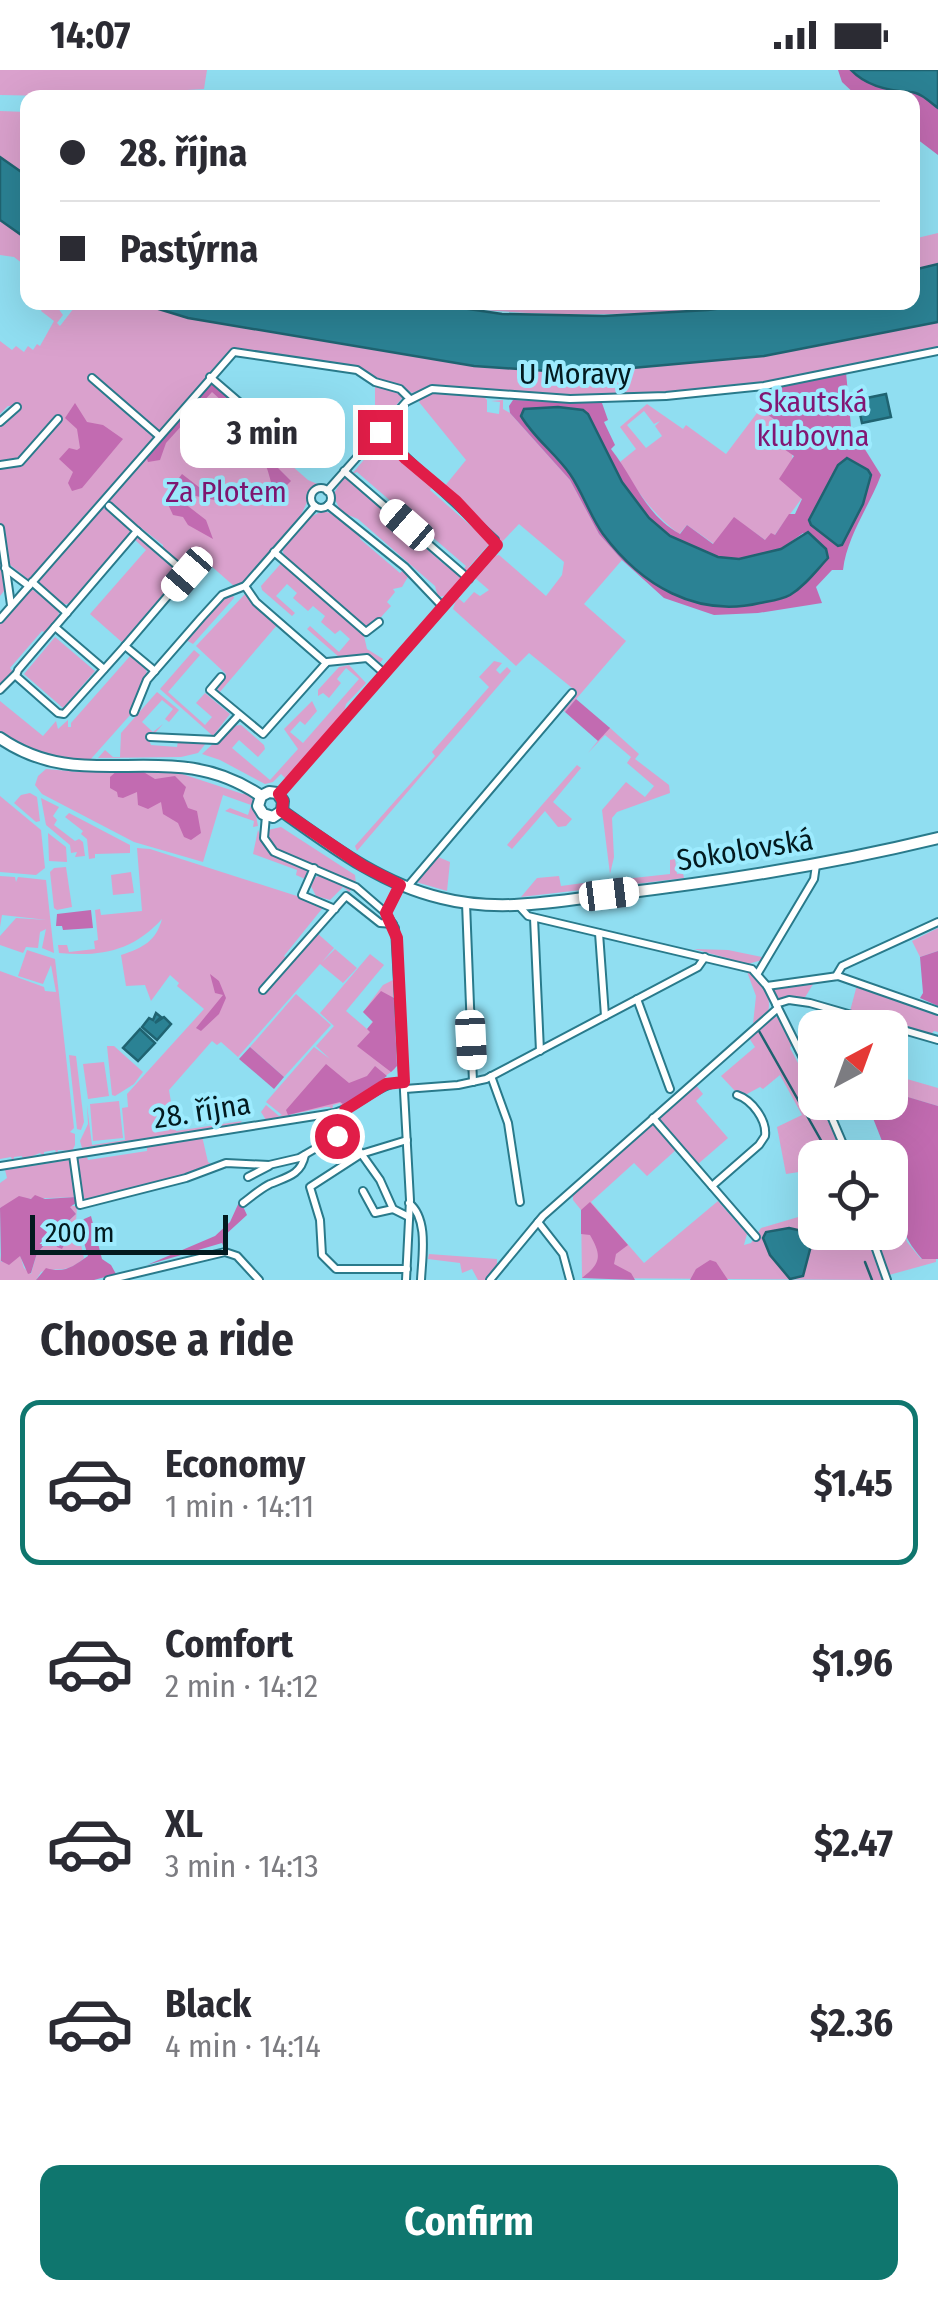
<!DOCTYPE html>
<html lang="en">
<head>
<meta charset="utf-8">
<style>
  :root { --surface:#fff; --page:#f2f2f3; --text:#2b2b33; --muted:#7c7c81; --line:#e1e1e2; --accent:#0f766e }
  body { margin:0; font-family:"Fira Sans Condensed",sans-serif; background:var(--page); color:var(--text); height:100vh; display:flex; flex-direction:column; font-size:38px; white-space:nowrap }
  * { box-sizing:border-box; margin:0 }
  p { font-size:32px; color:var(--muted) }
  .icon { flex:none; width:55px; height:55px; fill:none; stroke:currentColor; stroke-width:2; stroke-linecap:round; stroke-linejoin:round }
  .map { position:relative; height:1210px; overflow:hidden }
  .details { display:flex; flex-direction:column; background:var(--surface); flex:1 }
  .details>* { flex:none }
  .hud { position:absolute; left:20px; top:20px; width:900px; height:220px; border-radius:20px; box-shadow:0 10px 40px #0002; display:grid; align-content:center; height:220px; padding:0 40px; background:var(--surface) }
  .needle { width:65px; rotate:41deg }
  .fabs { position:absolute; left:798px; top:940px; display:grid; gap:20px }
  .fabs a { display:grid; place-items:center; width:110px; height:110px; border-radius:20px; background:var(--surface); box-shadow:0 10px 40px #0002; font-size:50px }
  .scale { position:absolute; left:30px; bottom:25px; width:198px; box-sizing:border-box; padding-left:10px; border:5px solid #021a1f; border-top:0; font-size:28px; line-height:35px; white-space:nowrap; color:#021a1f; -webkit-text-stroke:8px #9debfe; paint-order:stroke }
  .end { position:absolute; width:45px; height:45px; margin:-22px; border:12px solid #e11d48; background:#fff; box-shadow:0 0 0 5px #fff }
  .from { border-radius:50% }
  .bubble { position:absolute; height:70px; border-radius:20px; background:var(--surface); box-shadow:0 10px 40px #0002; font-size:32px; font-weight:700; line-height:70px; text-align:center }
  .car { position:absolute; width:30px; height:60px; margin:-30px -15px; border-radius:12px; box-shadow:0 0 8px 2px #0007; background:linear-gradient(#fff 24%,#345 0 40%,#fff 0 76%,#345 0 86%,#fff 0) }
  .hud b { display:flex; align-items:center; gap:35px; height:95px; font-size:38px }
  .hud b+b { border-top:2px solid var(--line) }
  .hud i { width:25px; height:25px; background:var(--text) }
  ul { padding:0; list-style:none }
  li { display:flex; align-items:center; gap:30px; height:165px; margin:0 20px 15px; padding:0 20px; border:5px solid transparent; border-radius:20px }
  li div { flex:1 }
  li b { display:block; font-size:38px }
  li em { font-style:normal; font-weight:700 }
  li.active { border-color:var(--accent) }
  li>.icon { width:90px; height:90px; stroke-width:1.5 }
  h2 { padding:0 40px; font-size:45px; line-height:120px }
  .button { display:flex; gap:20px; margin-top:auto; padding:20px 40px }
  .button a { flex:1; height:115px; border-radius:20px; background:var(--accent); color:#fff; font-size:40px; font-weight:700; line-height:115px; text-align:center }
  .status { display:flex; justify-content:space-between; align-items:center; height:70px; padding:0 50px; background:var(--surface); direction:ltr }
  .status svg { height:28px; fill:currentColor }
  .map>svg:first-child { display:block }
</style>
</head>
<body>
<div class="status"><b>14:07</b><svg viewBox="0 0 49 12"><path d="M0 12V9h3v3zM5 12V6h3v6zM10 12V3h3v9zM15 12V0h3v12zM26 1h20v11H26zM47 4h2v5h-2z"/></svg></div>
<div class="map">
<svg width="938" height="1210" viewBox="0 0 938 1210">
  <rect width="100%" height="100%" fill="#90def1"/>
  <g fill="#daa1cd" fill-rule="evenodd">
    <polygon points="0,0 207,0 204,19 153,22 148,28 0,25"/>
    <polygon points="0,41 27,42 27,106 0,87"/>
    <polygon points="0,150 27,169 27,197 14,187 0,185"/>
    <polygon points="938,163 938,194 913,200 913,169"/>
    <path d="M42 233 55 234 63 245 57 253 60 256 74 238 66 233H139L188 248 474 296 577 303 863 267 938 252V280C815 305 691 331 565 328 519 326 473 321 427 318L412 323C396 313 378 311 362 300L233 279 29 510 4 490V521L0 526V352L15 336H8L0 344V271L12 280 16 276 24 282 28 276 33 280 37 274 40 276 54 251 41 241 45 235Z"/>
    <path d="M422 233H767C650 247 539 249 422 233Z"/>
    <path d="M210 312 263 358 259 367 308 410 322 416 310 423C305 449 259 504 235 517L201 487 203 492 198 497 194 494 185 498 163 480V475L109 433V429Z"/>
    <polygon points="375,316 396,320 403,327 375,361"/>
    <polygon points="438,321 483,326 487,330 487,342 499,344 500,332 491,331 503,330 503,339 510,343 570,410 599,464 622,490 584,534 626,571 565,642 563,640 577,622 529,583 516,596 453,539 457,527 464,533 474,522 480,526 489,520 474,507 493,486 499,485 546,526 562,505 564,492 519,454 501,473 444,417 466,390 419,332 424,325"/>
    <path d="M647 334 683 359 686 355 726 384 760 339C794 362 795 378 791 417L802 428 774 466 765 470 734 448 714 474 687 455 679 464C653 444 636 421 620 392L636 379 620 357ZM644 341 654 354 660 351 655 356 662 366 646 378 627 355Z"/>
    <polygon points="383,367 398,387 429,415 434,414 430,420 490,473 468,498 476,495 469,503 463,500 466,496 357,402 352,404"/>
    <polygon points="344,407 445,495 461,505 463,510 450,525 438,527 435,516 358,449 341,442 333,425"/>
    <polygon points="101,436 109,440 132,463 72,533 62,535 38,514 38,510"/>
    <polygon points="323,441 333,444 358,464 361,463 360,469 400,503 403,500 409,505 402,517 393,519 395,522 387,532 391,536 364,566 367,579 383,589 379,594 366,585 339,587 307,559 310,556 339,582 350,569 340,560 335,564 321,552 325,546 313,536 308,541 293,528 297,523 287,514 276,526 295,543 292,546 262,520 261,516 285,489 282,478 308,448"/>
    <polygon points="139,465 182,506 124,574 90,544 146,480 134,469"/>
    <polygon points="32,519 59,541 58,550 46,563 42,561 10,598 13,602 0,619 0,554"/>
    <polygon points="233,524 234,528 193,574 186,570 221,530"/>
    <polygon points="245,524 278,554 219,623 217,616 226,604 196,576"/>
    <polygon points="55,567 95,601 63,638 24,604"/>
    <polygon points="194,580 200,585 168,622 205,655 212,647 196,633 205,623 230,644 213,666 160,619"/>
    <path d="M131 585 146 598 147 605 136 626 131 644 90 690C56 692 27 679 0 661V631L43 666 56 651 58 659 68 650V657H71V653Z"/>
    <polygon points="494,591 502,593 496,600 500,604 507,597 511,601 357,781 355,776 435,686 432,682 489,617 479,607"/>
    <polygon points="349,595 366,613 346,634 343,647 287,710 281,704 273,712 265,714 220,690 202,684 232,656 241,655 264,675 265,679 258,687 239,670 232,678 270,710 298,679 284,659 312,631 317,641 305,655 300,651 290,662 303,673 359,609 346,598 337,609 341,613 329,628 323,623 318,626 318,620 339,597"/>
    <polygon points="157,622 179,640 169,652 165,649 173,639 162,630 142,652 153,662 163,654 149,670 151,675 177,677 178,671 207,672 198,683 181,687 98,688 105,680 113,687 120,687 121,663"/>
    <polygon points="609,657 639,684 635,689 669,715 670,723 617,742 612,748 614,787 610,804 602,740 626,712 645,727 654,716 627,693 631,687 605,665 588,683"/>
    <polygon points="577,695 581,698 553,732 572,749 566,756 558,757 545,741 512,779 507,775"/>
    <polygon points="164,698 243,724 246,722 253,730 258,756 253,757 254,751 225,741 230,738 248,745 251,735 223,725 203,792 134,772 42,724 35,715 38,706 46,699 80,702"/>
    <polygon points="30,723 37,727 40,751 36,752 14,733 21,725"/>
    <polygon points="0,726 41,760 45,798 36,805 0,802"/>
    <polygon points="41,728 59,737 53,746 57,750 54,755 75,771 79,769 83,772 85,786 75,787 77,782 71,783 70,775 46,755"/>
    <polygon points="69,743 130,775 130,783 95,784 95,788 89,789 87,769 81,764 83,761 65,747"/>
    <polygon points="281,757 355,805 356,814 279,781 270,771 268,760"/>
    <polygon points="258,760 269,783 304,798 307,801 305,809 296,805 297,800 253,784"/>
    <polygon points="48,763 66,777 67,792 49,791"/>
    <path d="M137 778 150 779 325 835 284 886 288 889 317 863 334 878 322 892 335 879 357 898 343 913 320 894 238 987 221 972 217 975 212 971 169 1020 176 1061 242 1051 239 1054 82 1078 80 1071 88 1054 87 1035 92 1075 125 1070 122 1038 128 1037 127 1024 204 939 177 916 179 913 170 905 151 931 145 915 126 916 121 885C143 878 156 871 162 849 133 881 101 887 59 883L58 875H67L69 882 95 879 94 871 98 870 95 840 100 839 101 845 142 841Z"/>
    <polygon points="436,786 450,792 447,821 416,812"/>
    <polygon points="675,789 677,804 683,803 684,808 619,816 615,810 670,804 670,790"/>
    <polygon points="66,797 72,837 57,840 54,838 50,802 54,798"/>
    <polygon points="131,802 134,823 113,825 111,805"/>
    <polygon points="321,805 352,819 349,822 343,817 330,830 316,826 311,816 314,808"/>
    <polygon points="0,806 15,807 16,812 18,807 46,810 54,883 42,878 46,859 40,862 38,878 26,877 23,883 0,875 0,866 16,848 47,850 2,845 0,857"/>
    <polygon points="559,806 561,816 598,811 601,815 598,818 521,827 537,808"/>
    <polygon points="938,858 938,881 920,887 912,871"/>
    <polygon points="694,879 728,880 762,887 762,890 748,894"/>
    <polygon points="27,880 55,889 74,1058 70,1062 75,1064 75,1075 72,1081 58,1080 57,1085 55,1080 44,1082 44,1087 40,1083 23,1090 22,1086 14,1087 13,1092 11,1087 0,1089 0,901 44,917 45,921 56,922 51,895 43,914 18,906"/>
    <polygon points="370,884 384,895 346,941 367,959 373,951 363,942 383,915 393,910 395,999 342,1038 340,1033 333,1035 332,1041 330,1037 326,1037 289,1045 288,1048 266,1050 261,1042 266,1035 279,1046 282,1045 266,1032 314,977 330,989 316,976 334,956 320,943"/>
    <path d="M746 899C759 909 773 925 768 942L753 954 756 926Z"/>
    <polygon points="815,911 804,929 778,928 773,920"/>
    <polygon points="857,915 938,946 938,962 934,961 929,966 850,941"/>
    <polygon points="296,924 331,955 284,1007 250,977"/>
    <polygon points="774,946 780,949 792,975 790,978 815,1025 815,1032 819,1033 845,1085 815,1088 815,1104 812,1100 786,1104 777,1057 802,1045 780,1005 763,1019 760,1017 747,1024 736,1022 721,1006 755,977 749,968"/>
    <polygon points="107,976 114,976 143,1002 134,1014 115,1026 112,1025"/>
    <polygon points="69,985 76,986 84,1052 81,1060 77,1059"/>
    <polygon points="104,992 109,1026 88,1029 83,994"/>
    <polygon points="890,1001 900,1007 938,1018 938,1036 890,1022"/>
    <polygon points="695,1014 703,1024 696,1031 728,1068 698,1094 659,1048"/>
    <polygon points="119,1031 123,1068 93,1071 90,1034"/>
    <polygon points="653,1054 677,1079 647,1106 634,1093 591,1132 644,1193 718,1131 747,1164 744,1175 751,1173 761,1158 815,1142 815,1162 865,1163 883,1210 582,1208 581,1140 573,1130 573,1121"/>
    <polygon points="202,1066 208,1092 213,1095 176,1108 87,1130 82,1127 78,1089 87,1087 88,1090 147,1081 147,1076"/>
    <polygon points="69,1090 76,1127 23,1129 0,1138 0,1113 7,1108 5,1100"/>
    <path d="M69 1136H77L76 1152 84 1188C66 1205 59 1196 41 1202L36 1210H0V1185L1 1192 20 1185 24 1198 31 1204 37 1183 76 1144Z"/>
    <polygon points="901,1153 907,1172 921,1189 936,1189 936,1192 889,1205 874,1167 890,1162 890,1158"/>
    <polygon points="429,1184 497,1189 497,1198 488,1210 478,1210 472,1199 462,1203 460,1193 428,1189"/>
  </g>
  <g fill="#c26bb1" fill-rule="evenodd">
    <path d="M838 0H851C866 16 890 20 910 22 920 22 930 32 938 38V85L913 66 912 28 858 27 842 12Z"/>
    <path d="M846 302 851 357 881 405C869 437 847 466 843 500H832L816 517 822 533 758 543 714 545 664 528 622 490 599 464 570 410 510 343 509 336 513 330 602 333 608 350 604 352 615 375 611 379C635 409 643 443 680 464L687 455 713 474 734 447 765 470 771 463 775 465 789 444H795L802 429 779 409 794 386 764 365 775 350 760 339 768 328 763 325 768 323 766 317 770 320 794 312ZM574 338 588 344 622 412 649 448 670 466 718 487 740 489 781 479 803 463 826 479 828 488 776 530 742 537 585 430 569 403 527 357ZM847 388 868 400C870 428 855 450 842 474L838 476 811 455Z"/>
    <path d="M210 312 263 358 259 367 272 392 291 411 283 419H273C266 395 263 374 236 365L222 372 213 368 233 341 212 322 166 373 160 390 148 392 146 386Z"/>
    <polygon points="75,333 87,352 103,355 123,369 82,418 72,421 68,413 73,402 59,389 69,378 77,380 80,378 77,359 65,348"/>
    <polygon points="182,404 204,421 215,424 215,430 186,424 179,408"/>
    <polygon points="175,426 206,450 213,469 188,455 183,447 173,445 166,430"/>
    <polygon points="576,629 610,658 598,671 565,642"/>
    <polygon points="137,698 155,709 175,706 186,717 183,726 188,738 197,741 201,763 191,770 184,767 178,753 163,744 161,732 148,739 138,735 137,722 123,728 118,727 117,722 110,718 110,707 119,699"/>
    <polygon points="91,840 93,858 63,860 62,856 56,856 57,844"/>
    <polygon points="938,881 938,936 920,928 923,923 920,887"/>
    <polygon points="210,904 219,911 226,928 219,944 201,961 196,958 223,925 215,923"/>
    <polygon points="381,921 394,928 397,996 391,1002 357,976 370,962 367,959 373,952 363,942"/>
    <polygon points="250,977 284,1007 274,1019 239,989"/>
    <polygon points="326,994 349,1013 367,1006 375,996 387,1006 346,1036 340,1032 288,1045 286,1040"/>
    <path d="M891 1022 938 1036V1189H922C900 1163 899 1151 902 1119L890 1111V1088L879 1087 882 1071 867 1033 890 1032Z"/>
    <polygon points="35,1125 45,1129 76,1127 76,1133 70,1137 76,1144 59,1160 66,1171 62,1179 57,1177 53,1166 37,1183 31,1203 28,1204 20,1186 9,1195 1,1191 0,1138 19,1126 31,1129"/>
    <polygon points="240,1130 247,1145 224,1166 225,1180 222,1173 147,1195 215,1166 230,1152"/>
    <path d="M590 1132 628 1175 616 1184 614 1194 631 1203 635 1210 582 1208C601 1193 602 1186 590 1165L581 1164V1140Z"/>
    <path d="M91 1146 102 1189 111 1195 116 1204 94 1210H36L46 1198C65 1204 73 1196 88 1186L79 1156 84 1149Z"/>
    <polygon points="710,1190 716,1192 728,1210 690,1210 696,1199"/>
  </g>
  <g fill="#2b8294" stroke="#1f6371" stroke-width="2.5">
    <path d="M851 0H938V38C930 32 920 22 910 22 890 21 866 16 851 0Z"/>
    <polygon points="0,87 27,106 27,169 0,150"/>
    <polygon points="938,194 938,252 764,286 577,303 474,296 188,248 139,233 422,232 502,244 604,246 708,240 767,232 912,232 913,200"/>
    <polygon points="886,324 891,347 862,353 857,330"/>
    <path d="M558 337 583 340 588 344 622 412 649 448 670 466 718 487 739 489 781 479 808 462 826 479 828 488C816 501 805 516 790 525 781 530 770 531 760 533 696 548 641 515 603 464 590 446 583 423 570 404 555 383 534 368 521 346L524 339Z"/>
    <polygon points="847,388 868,400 871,405 863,434 842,475 838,476 811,455 809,450 838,395"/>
    <polygon points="156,943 161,947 155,953 164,947 171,954 157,970 142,957 149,948 153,950"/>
    <polygon points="140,959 155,973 138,991 123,978"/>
    <polygon points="789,1158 811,1163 813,1168 803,1206 790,1209 770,1185 763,1168 766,1162"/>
  </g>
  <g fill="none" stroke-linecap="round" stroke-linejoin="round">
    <g stroke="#1f6371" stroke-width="2.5">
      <polyline points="759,961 831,1088"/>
      <polyline points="865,1192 872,1210"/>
    </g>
    <g stroke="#297a8b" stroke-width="10">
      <g id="street">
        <polyline points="210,307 268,357 279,358 282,350"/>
        <polyline points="92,308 159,366"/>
        <polyline points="0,352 17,337"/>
        <polyline points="0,395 20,392 58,349"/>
        <polyline points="344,401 469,509"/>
        <circle cx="321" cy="428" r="10"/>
        <polyline points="327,421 406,332 432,319 570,329 666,326 764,316 938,281"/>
        <polyline points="328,435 405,497 443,537"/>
        <polyline points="109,436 137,461 18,600 16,606 58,643 64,644 125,576"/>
        <polyline points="0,458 11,535"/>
        <polyline points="137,461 187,504"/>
        <polyline points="274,482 366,562 379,552"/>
        <polyline points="5,498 29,516"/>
        <polyline points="32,512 67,543"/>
        <polyline points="245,516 256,532 326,593"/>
        <polyline points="0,549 234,282 357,300 375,312 400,319 410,329"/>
        <polyline points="55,557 104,599"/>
        <polyline points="155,601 125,576 195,494"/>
        <polyline points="221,607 210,620 263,664 327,592 367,588 385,604"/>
        <polyline points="0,620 16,604"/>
        <polyline points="134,642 147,610 201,548 222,525 245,516 315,436"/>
        <polyline points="150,667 216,670 239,645"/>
        <polyline points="279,724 496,477 495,470 379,362"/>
        <polyline points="266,746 264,768 274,782 356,817 386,843 395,858 410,1130 406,1210"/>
        <polyline points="314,798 302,825 335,839"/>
        <polyline points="408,816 572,623"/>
        <polyline points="466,833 473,1012"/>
        <polyline points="518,835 528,846 752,899 767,916 815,1012"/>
        <polyline points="386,843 401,815"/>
        <polyline points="534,848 540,981"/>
        <polyline points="599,863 605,946"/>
        <polyline points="758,903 814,809 816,795"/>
        <polyline points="836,906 842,896 938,852"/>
        <polyline points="767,916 838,906 938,941"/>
        <polyline points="263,920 346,826 380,853 393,854"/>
        <polyline points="637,929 670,1019"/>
        <polyline points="776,934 789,930 810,933 938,970"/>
        <polyline points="491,1006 508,1053 520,1132"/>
        <polyline points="405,1019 458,1015 486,1009 698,897 705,887"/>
        <polyline points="825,1032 849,1088"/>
        <polyline points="653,1048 756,1167"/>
        <polyline points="343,1058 380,1110 393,1139 409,1147"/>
        <polyline points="73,1085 80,1135 186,1108 226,1093 269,1095 299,1088 337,1066 345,1053 345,1040"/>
        <path d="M0 1096 334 1043C360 1037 377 1013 404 1012"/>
        <polyline points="248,1107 269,1096"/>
        <path d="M712 1116 759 1075 765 1066C767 1050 752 1030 737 1025"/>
        <polyline points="363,1121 375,1143 393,1139"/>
        <path d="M243 1133C251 1127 260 1119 270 1114 287 1107 301 1105 305 1085"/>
        <path d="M409 1133C429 1149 422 1187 421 1210"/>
        <polyline points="538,1152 563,1184 570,1210"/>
        <polyline points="870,1162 887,1210"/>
        <polyline points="407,1199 336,1199 322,1185 320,1150 310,1117 361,1084 407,1070"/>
        <polyline points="108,1210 225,1182 237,1186 259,1210"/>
        <polyline points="490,1210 543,1146 778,938"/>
      </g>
    </g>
    <g stroke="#297a8b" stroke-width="14">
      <g id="secondary">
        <path d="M0 668C87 728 169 663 261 726L269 722 277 723 283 731 282 741"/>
        <polyline points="261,726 258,736 263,744 273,747 282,741"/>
        <path d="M282 741C331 776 381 814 441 828 499 843 557 831 615 824 724 811 831 794 938 768"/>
      </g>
    </g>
    <use href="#street" stroke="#fff" stroke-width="6"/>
    <use href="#secondary" stroke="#fff" stroke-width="10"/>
  </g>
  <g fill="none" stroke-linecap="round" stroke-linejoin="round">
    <polyline stroke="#e11d48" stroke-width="12" points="337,1066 345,1053 345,1040 386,1014 404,1012 397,868 386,843 400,815 363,796 282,741 283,731 279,724 497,475 456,431 406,389 380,362"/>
  </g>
  <g text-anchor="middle" stroke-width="8" stroke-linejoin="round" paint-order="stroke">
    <g font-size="30" fill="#021a1f" stroke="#9debfe">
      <text x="575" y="314">U Moravy</text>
      <text transform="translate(745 780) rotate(-9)" y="10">Sokolovská</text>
      <text transform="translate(202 1041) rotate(-9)" y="10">28. října</text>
    </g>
    <g font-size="30" fill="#821673" stroke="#9debfe">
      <text x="813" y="342">Skautská<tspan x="813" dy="34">klubovna</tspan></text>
      <text x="226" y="432">Za Plotem</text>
    </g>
  </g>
</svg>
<div class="fabs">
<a><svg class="needle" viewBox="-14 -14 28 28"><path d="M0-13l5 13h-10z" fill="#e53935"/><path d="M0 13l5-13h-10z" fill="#7c7c81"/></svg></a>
<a><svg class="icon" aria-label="locate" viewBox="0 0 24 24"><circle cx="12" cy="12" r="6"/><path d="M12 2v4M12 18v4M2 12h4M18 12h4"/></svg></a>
</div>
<div class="scale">200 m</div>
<i class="end from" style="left:337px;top:1066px"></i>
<i class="end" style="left:380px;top:362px"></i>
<div class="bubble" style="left:180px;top:328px;width:165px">3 min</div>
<i class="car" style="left:407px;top:455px;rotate:311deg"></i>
<i class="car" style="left:187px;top:504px;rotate:221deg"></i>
<i class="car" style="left:609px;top:824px;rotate:83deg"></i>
<i class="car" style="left:471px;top:970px;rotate:177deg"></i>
<div class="hud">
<b><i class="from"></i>28. října</b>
<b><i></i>Pastýrna</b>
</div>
</div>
<section class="details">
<h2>Choose a ride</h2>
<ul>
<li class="active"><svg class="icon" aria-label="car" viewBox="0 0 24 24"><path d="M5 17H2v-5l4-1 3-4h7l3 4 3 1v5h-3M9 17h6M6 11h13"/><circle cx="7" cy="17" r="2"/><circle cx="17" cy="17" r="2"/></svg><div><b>Economy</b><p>1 min · 14:11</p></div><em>$1.45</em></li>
<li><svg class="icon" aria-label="car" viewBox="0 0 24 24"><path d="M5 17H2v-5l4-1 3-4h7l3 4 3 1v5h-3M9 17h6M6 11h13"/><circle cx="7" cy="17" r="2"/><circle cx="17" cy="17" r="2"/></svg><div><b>Comfort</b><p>2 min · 14:12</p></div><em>$1.96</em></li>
<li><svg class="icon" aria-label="car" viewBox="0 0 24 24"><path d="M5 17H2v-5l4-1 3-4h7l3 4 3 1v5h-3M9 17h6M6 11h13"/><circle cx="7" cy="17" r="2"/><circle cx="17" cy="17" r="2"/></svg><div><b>XL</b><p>3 min · 14:13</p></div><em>$2.47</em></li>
<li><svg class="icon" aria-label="car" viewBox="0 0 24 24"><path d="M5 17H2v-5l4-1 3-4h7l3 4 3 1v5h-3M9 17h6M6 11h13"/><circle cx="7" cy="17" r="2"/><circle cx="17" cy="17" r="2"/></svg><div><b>Black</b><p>4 min · 14:14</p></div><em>$2.36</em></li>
</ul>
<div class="button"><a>Confirm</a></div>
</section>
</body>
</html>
